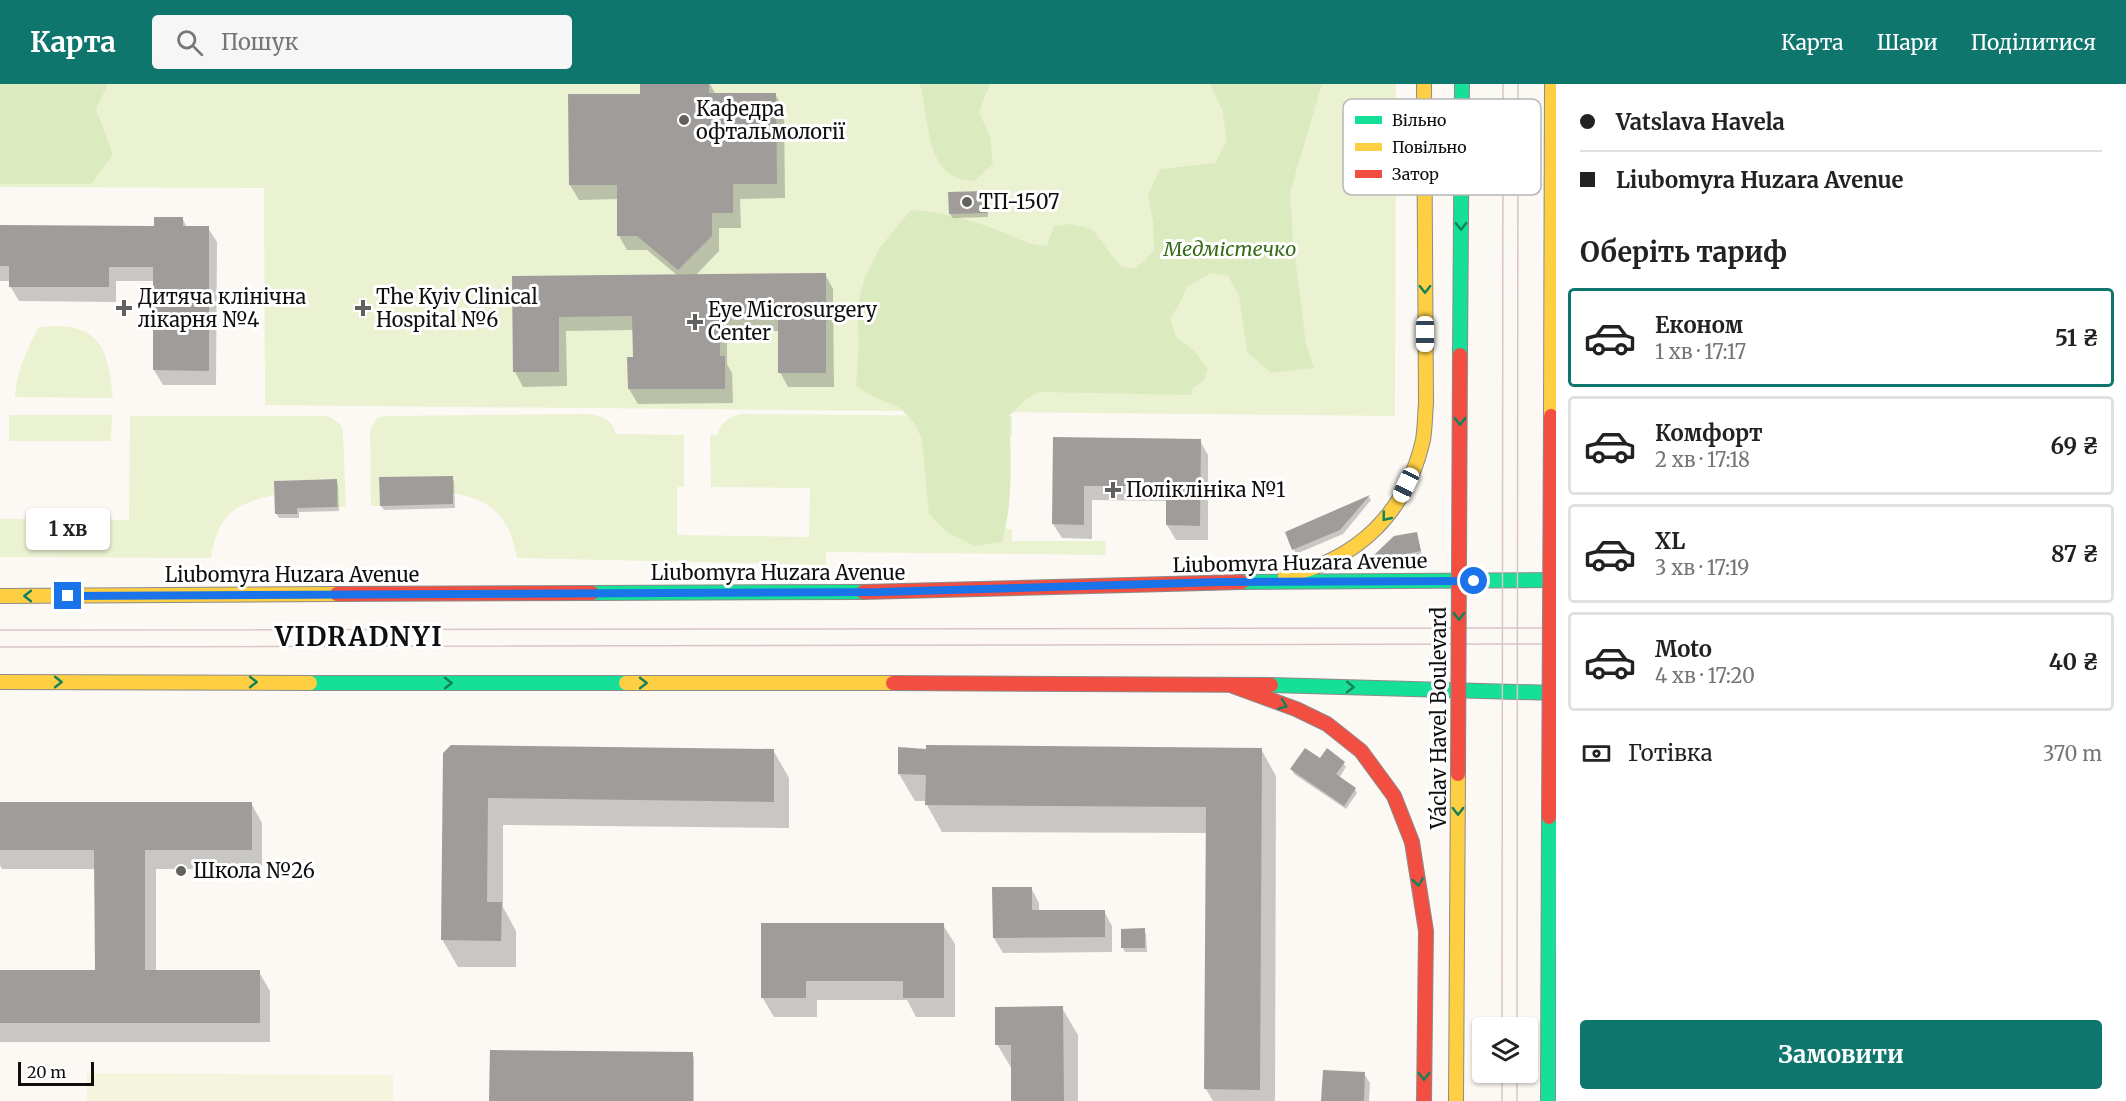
<!DOCTYPE html>
<html lang="uk">
<head>
<meta charset="utf-8">
<style>
  :root { --surface:#fff; --page:#f6f6f6; --text:#222; --muted:#767676; --line:#e0e0e0; --accent:#0f766e }
  body { margin:0; font-family:Merriweather,serif; background:var(--page); color:var(--text); height:100vh; display:flex; flex-direction:column; font-size:22px; white-space:nowrap }
  * { box-sizing:border-box; margin:0 }
  p { font-size:20px; color:var(--muted) }
  .icon { flex:none; width:33px; height:33px; fill:none; stroke:currentColor; stroke-width:2; stroke-linecap:round; stroke-linejoin:round }
  .map { position:relative; flex:1; overflow:hidden }
  .sheet { display:flex; flex-direction:column; background:var(--surface); width:570px }
  .sheet>* { flex:none }
  .guide { display:grid; align-content:center; height:132px; padding:0 24px; background:var(--surface) }
  .buttons { position:absolute; left:1472px; top:933px; display:grid; gap:12px }
  .buttons a { display:grid; place-items:center; width:66px; height:66px; border-radius:6px; background:var(--surface); box-shadow:0 2px 4px #0004; font-size:30px }
  .scale { position:absolute; left:18px; bottom:15px; width:76px; box-sizing:border-box; padding-left:6px; border:3px solid #0f0f0f; border-top:0; font-size:16px; line-height:21px; white-space:nowrap; color:#0f0f0f; -webkit-text-stroke:4px #fff; paint-order:stroke }
  .end { position:absolute; width:27px; height:27px; margin:-14px; border:8px solid #1a73e8; background:#fff; box-shadow:0 0 0 3px #fff }
  .from { border-radius:50% }
  .bubble { position:absolute; height:42px; border-radius:6px; background:var(--surface); box-shadow:0 2px 4px #0004; font-size:20px; font-weight:700; line-height:42px; text-align:center }
  .car { position:absolute; width:18px; height:36px; margin:-18px -9px; border-radius:8px; box-shadow:0 0 4px 2px #0007; background:linear-gradient(#fff 24%,#345 0 40%,#fff 0 76%,#345 0 86%,#fff 0) }
  .guide b { display:flex; align-items:center; gap:21px; height:57px; font-size:22px }
  .guide b+b { border-top:2px solid var(--line) }
  .guide i { width:15px; height:15px; background:var(--text) }
  ul { padding:0; list-style:none }
  li { display:flex; align-items:center; gap:18px; height:99px; margin:0 12px 9px; padding:0 12px; border:3px solid var(--line); border-radius:6px }
  li div { flex:1 }
  li b { display:block; font-size:22px }
  li em { font-style:normal; font-weight:700 }
  li.on { border-color:var(--accent) }
  li>.icon { width:54px; height:54px; stroke-width:1.5 }
  h2 { padding:0 24px; font-size:27px; line-height:72px }
  .pay { display:flex; align-items:center; gap:15px; height:66px; padding:0 24px; font-size:22px }
  .pay p { margin-inline-start:auto }
  .action { display:flex; gap:12px; margin-top:auto; padding:12px 24px }
  .action a { flex:1; height:69px; border-radius:6px; background:var(--accent); color:#fff; font-size:24px; font-weight:700; line-height:69px; text-align:center }
  header { display:flex; align-items:center; gap:36px; box-sizing:border-box; height:84px; padding:0 30px; background:var(--accent); color:#fff }
  header strong { font-size:28px }
  nav { display:flex; gap:33px; margin-inline-start:auto; font-size:21px }
  .search { width:420px; height:54px; background:var(--page); display:flex; align-items:center; gap:15px; box-sizing:border-box; padding:0 21px; border-radius:6px; color:var(--muted); font-size:22px }
  main { display:flex; flex:1; min-height:0 }
  .map>svg:first-child { display:block }
</style>
</head>
<body>
<header>
<strong>Карта</strong>
<div class="search"><svg class="icon" aria-label="search" viewBox="0 0 24 24"><circle cx="10" cy="10" r="6"/><path d="M15 15l6 6"/></svg>Пошук</div>
<nav><a>Карта</a><a>Шари</a><a>Поділитися</a></nav>
</header>
<main>
<div class="map">
<svg width="1556" height="1017" viewBox="0 0 1556 1017">
  <rect width="100%" height="100%" fill="#fcf9f4"/>
  <g fill="#eaf2d2">
    <polygon points="0,0 1396,0 1395,332 265,321 264,104 0,103"/>
    <path d="M58 242C105 243 109 275 113 314L15 313C17 285 26 268 39 243Z"/>
    <path d="M588 330C602 332 612 335 616 350L684 351V403H677V451L809 453 810 404 711 403 710 351H717C721 339 729 332 742 330L1012 332V352L996 356 1002 444 1012 446V457H1105L1106 471 826 468V481L517 474C510 434 493 416 453 409L452 392 379 394 380 422H371L370 346 377 334 384 332Z"/>
    <polygon points="9,331 112,331 111,357 9,357"/>
    <path d="M130 332H328L341 341 343 348 346 423H337L336 395 274 397V411C232 420 218 432 211 474L0 473V435L129 436Z"/>
  </g>
  <g fill="#dcebbf">
    <polygon points="0,0 108,0 96,25 113,71 91,100 0,100"/>
    <path d="M920 0H990L979 28 990 53 993 80 974 97C968 96 961 96 955 93 926 80 928 28 920 0Z"/>
    <path d="M1210 0H1322L1290 108 1293 156 1306 260 1314 284 1271 289 1247 268 1239 212 1228 192 1211 189 1187 203 1179 221 1170 234 1176 253 1193 266 1208 285 1203 297 1192 305V311L1039 308 1026 315 1010 331C1010 373 1014 417 1002 458L975 462 947 448 929 430 922 356 915 340 900 324 874 313 856 302 859 260 857 224 864 196 880 163 911 126C938 127 963 134 989 143 1009 150 1025 161 1047 162L1054 142 1070 140 1092 145 1120 182 1135 185 1154 167 1153 138 1148 111 1160 85 1215 79 1227 56 1222 25Z"/>
  </g>
  <polygon fill="#f3f6dc" points="87,989 393,991 393,1017 87,1017"/>
  <g fill="#0003">
    <polygon points="642,0 710,0 716,11 775,10 784,25 785,114 740,115 741,144 719,144 719,167 695,192 825,190 833,205 834,303 788,303 780,288 779,247 727,248 727,280 732,289 733,319 638,320 629,305 635,274 634,246 566,247 567,302 523,303 515,288 514,193 678,192 647,166 627,166 619,152 619,115 579,116 570,101 642,11"/>
    <polygon points="985,108 988,113 988,133 953,134 950,130"/>
    <polygon points="182,134 187,143 208,144 217,158 216,301 163,301 154,286 154,197 116,197 116,218 19,217 10,202 10,197 0,197 0,142 155,143"/>
    <polygon points="1054,355 1200,357 1208,371 1208,456 1176,456 1167,441 1167,417 1092,416 1092,455 1062,454 1053,440"/>
    <polygon points="452,393 454,397 455,424 384,426 381,422"/>
    <polygon points="336,397 338,401 339,427 299,428 299,434 279,434 276,429"/>
    <polygon points="1369,413 1371,416 1343,450 1296,470 1286,449"/>
    <polygon points="1416,449 1422,471 1379,480 1377,475"/>
    <polygon points="451,662 773,666 789,694 789,744 503,741 503,823 516,847 516,883 458,883 442,855"/>
    <polygon points="1261,665 1276,692 1275,1017 1213,1017 1206,1005 1207,749 942,748 927,721 927,717 915,717 899,690"/>
    <polygon points="1320,676 1343,679 1346,683 1339,694 1355,705 1357,709 1346,725 1294,690 1292,685"/>
    <polygon points="0,719 251,719 262,739 262,785 156,785 156,888 259,888 270,907 270,958 0,958 0,887 96,887 96,785 2,785 0,781"/>
    <polygon points="1031,804 1039,819 1039,828 1104,827 1112,842 1112,868 1003,869 994,854 994,805"/>
    <polygon points="943,841 955,860 955,933 916,933 907,916 817,916 817,933 774,933 762,913"/>
    <polygon points="1144,846 1146,850 1147,868 1125,868 1123,864"/>
    <polygon points="1062,924 1078,951 1078,1017 1013,1017 1013,987 997,960"/>
    <polygon points="692,969 694,974 694,1017 491,1017"/>
    <polygon points="1364,990 1370,999 1369,1017 1323,1017"/>
  </g>
  <g fill="#9f9c99">
    <polygon points="640,0 709,0 709,9 776,9 777,100 733,100 733,129 712,129 712,152 678,186 637,152 617,152 617,101 569,101 568,10 640,10"/>
    <polygon points="986,107 987,129 949,130 948,108"/>
    <polygon points="154,133 183,133 183,142 209,142 209,287 153,286 153,183 109,183 109,203 9,203 9,182 0,182 0,141 154,142"/>
    <polygon points="826,189 826,289 778,289 778,233 720,233 720,272 725,272 725,305 628,305 627,273 633,273 632,232 559,233 559,288 513,288 512,192"/>
    <polygon points="1053,353 1201,355 1200,442 1166,441 1166,402 1084,402 1084,441 1052,440"/>
    <polygon points="453,392 453,420 380,422 379,393"/>
    <polygon points="337,395 337,423 297,424 297,430 275,430 274,397"/>
    <polygon points="1370,411 1340,446 1292,466 1285,448"/>
    <polygon points="1417,448 1421,467 1375,476 1374,471 1394,452"/>
    <polygon points="451,661 774,665 774,718 488,714 487,818 502,818 501,857 441,856 443,669"/>
    <polygon points="926,661 1262,664 1260,1006 1204,1005 1206,723 925,721 926,691 898,690 898,663 926,665"/>
    <polygon points="1305,664 1320,674 1327,664 1345,678 1336,690 1356,704 1344,722 1290,685"/>
    <polygon points="0,718 252,718 252,766 145,766 145,886 260,886 260,939 0,939 0,886 95,886 94,766 0,766"/>
    <polygon points="992,803 1032,803 1032,826 1105,826 1105,853 993,854"/>
    <polygon points="761,839 944,839 944,914 903,914 903,897 806,897 806,914 761,914"/>
    <polygon points="1145,844 1145,864 1121,864 1121,845"/>
    <polygon points="1063,922 1064,1017 1011,1017 1011,961 995,961 995,923"/>
    <polygon points="490,966 693,968 693,1017 489,1017"/>
    <polygon points="1323,986 1365,988 1364,1017 1321,1017"/>
  </g>
  <g fill="none" stroke-linecap="round" stroke-linejoin="round">
    <g stroke="#8c8b89" stroke-width="16">
      <g id="fast">
        <polyline points="1242,498 1556,496"/>
        <polyline points="592,509 863,508"/>
        <polyline points="310,599 626,599"/>
        <polyline points="1271,601 1556,609"/>
      </g>
    </g>
    <g stroke="#8c8b89" stroke-width="16">
      <g id="slow">
        <path d="M1285 492C1358 476 1406 429 1423 356 1425 344 1425 331 1426 319L1424 0"/>
        <polyline points="0,512 337,510"/>
        <polyline points="0,598 310,599"/>
        <polyline points="626,599 893,599"/>
      </g>
    </g>
    <g stroke="#8c8b89" stroke-width="16">
      <g id="jam">
        <polyline points="863,508 1242,498"/>
        <polyline points="337,510 592,509"/>
        <polyline points="893,599 1271,601"/>
        <polyline points="1233,602 1296,625 1327,640 1361,667 1394,712 1412,758 1426,847 1424,1017"/>
      </g>
    </g>
    <use href="#fast" stroke="#16e098" stroke-width="14"/>
    <use href="#slow" stroke="#ffcf43" stroke-width="14"/>
    <use href="#jam" stroke="#f24e42" stroke-width="14"/>
    <g stroke="#d9c4c8" stroke-width="1.5">
      <polyline points="0,546 1556,544"/>
      <polyline points="0,563 1556,560"/>
      <polyline points="1502,944 1503,0"/>
      <polyline points="1517,944 1518,0"/>
      <polyline points="1502,1017 1502,988"/>
      <polyline points="1517,1017 1517,988"/>
    </g>
    <g stroke="#8c8b89" stroke-width="16" stroke-linecap="butt">
      <g id="fast-bridge">
        <polyline points="1460,271 1462,0"/>
        <polyline points="1548,1017 1549,733"/>
      </g>
    </g>
    <g stroke="#8c8b89" stroke-width="16" stroke-linecap="butt">
      <g id="slow-bridge">
        <polyline points="1551,332 1552,0"/>
        <polyline points="1456,1017 1458,690"/>
      </g>
    </g>
    <g stroke="#8c8b89" stroke-width="16" stroke-linecap="butt">
      <g id="jam-bridge">
        <polyline points="1458,690 1460,271"/>
        <polyline points="1549,733 1551,332"/>
      </g>
    </g>
    <use href="#fast-bridge" stroke="#16e098" stroke-width="14"/>
    <use href="#slow-bridge" stroke="#ffcf43" stroke-width="14"/>
    <use href="#jam-bridge" stroke="#f24e42" stroke-width="14"/>
  </g>
  <defs><path id="oneway-chevron" d="M-2-3.5L2.5 0L-2 3.5" fill="none" stroke-width="1.6" stroke-linecap="round" stroke-linejoin="round" transform="scale(1.5)"/></defs>
  <g stroke="#13825a">
    <use href="#oneway-chevron" transform="translate(1461 142) rotate(90)"/>
    <use href="#oneway-chevron" transform="translate(1425 205) rotate(90)"/>
    <use href="#oneway-chevron" transform="translate(1460 337) rotate(90)"/>
    <use href="#oneway-chevron" transform="translate(1386 433) rotate(129)"/>
    <use href="#oneway-chevron" transform="translate(28 512) rotate(180)"/>
    <use href="#oneway-chevron" transform="translate(1459 532) rotate(90)"/>
    <use href="#oneway-chevron" transform="translate(58 598)"/>
    <use href="#oneway-chevron" transform="translate(253 598)"/>
    <use href="#oneway-chevron" transform="translate(448 599)"/>
    <use href="#oneway-chevron" transform="translate(643 599)"/>
    <use href="#oneway-chevron" transform="translate(1350 603) rotate(1)"/>
    <use href="#oneway-chevron" transform="translate(1283 621) rotate(20)"/>
    <use href="#oneway-chevron" transform="translate(1458 727) rotate(90)"/>
    <use href="#oneway-chevron" transform="translate(1418 798) rotate(81)"/>
    <use href="#oneway-chevron" transform="translate(1424 992) rotate(91)"/>
  </g>
  <g fill="none" stroke-linecap="round" stroke-linejoin="round">
    <polyline stroke="#1a73e8" stroke-width="8" points="68,512 879,508 1220,498 1474,497"/>
  </g>
  <g fill="#62615f" stroke="#fff" stroke-width="2">
    <circle cx="684" cy="36" r="6"/>
    <circle cx="967" cy="118" r="6"/>
    <path d="M121 215h6v6h6v6h-6v6h-6v-6h-6v-6h6z"/>
    <path d="M360 215h6v6h6v6h-6v6h-6v-6h-6v-6h6z"/>
    <path d="M692 229h6v6h6v6h-6v6h-6v-6h-6v-6h6z"/>
    <path d="M1110 397h6v6h6v6h-6v6h-6v-6h-6v-6h6z"/>
    <circle cx="181" cy="787" r="6"/>
  </g>
  <g text-anchor="middle" stroke-width="6" stroke-linejoin="round" paint-order="stroke">
    <g font-size="20" fill="#0f0f0f" stroke="#fff" text-anchor="start">
      <text x="696" y="32">Кафедра<tspan x="696" dy="23">офтальмології</tspan></text>
      <text x="979" y="125">ТП-1507</text>
      <text x="138" y="220">Дитяча клінічна<tspan x="138" dy="23">лікарня №4</tspan></text>
      <text x="376" y="220">The Kyiv Clinical<tspan x="376" dy="23">Hospital №6</tspan></text>
      <text x="708" y="233">Eye Microsurgery<tspan x="708" dy="23">Center</tspan></text>
      <text x="1126" y="413">Поліклініка №1</text>
      <text x="193" y="794">Школа №26</text>
    </g>
    <g font-size="20" font-style="italic" fill="#386c19" stroke="#fff">
      <text x="1230" y="172">Медмістечко</text>
    </g>
    <g font-size="20" fill="#0f0f0f" stroke="#fff">
      <text transform="translate(1300 479) rotate(-1)" y="7">Liubomyra Huzara Avenue</text>
      <text x="778" y="496">Liubomyra Huzara Avenue</text>
      <text x="292" y="498">Liubomyra Huzara Avenue</text>
      <text transform="translate(1439 634) rotate(-90)" y="7">Václav Havel Boulevard</text>
    </g>
    <g font-size="26" font-weight="bold" letter-spacing="1.5" fill="#0f0f0f" stroke="#fff">
      <text x="359" y="562">VIDRADNYI</text>
    </g>
  </g>
  <rect x="1343" y="15" width="198" height="96" rx="9" fill="#fff" stroke="#b7b7b7" stroke-width="1.5"/>
  <rect x="1355" y="32" width="27" height="8" fill="#16e098"/>
  <rect x="1355" y="59" width="27" height="8" fill="#ffcf43"/>
  <rect x="1355" y="86" width="27" height="8" fill="#f24e42"/>
  <g font-size="16" fill="#0f0f0f">
    <text x="1392" y="42">Вільно</text>
    <text x="1392" y="69">Повільно</text>
    <text x="1392" y="96">Затор</text>
  </g>
</svg>
<div class="buttons">
<a><svg class="icon" aria-label="layers" viewBox="0 0 24 24"><path d="M12 4l9 5-9 5-9-5zM3 14l9 5 9-5"/></svg></a>
</div>
<div class="scale">20 m</div>
<i class="end from" style="left:1474px;top:497px"></i>
<i class="end" style="left:68px;top:512px"></i>
<div class="bubble" style="left:26px;top:424px;width:84px">1 хв</div>
<i class="car" style="left:1425px;top:250px;rotate:180deg"></i>
<i class="car" style="left:1406px;top:401px;rotate:205deg"></i>
</div>
<section class="sheet">
<div class="guide">
<b><i class="from"></i>Vatslava Havela</b>
<b><i></i>Liubomyra Huzara Avenue</b>
</div>
<h2>Оберіть тариф</h2>
<ul>
<li class="on"><svg class="icon" aria-label="car" viewBox="0 0 24 24"><path d="M5 17H2v-5l4-1 3-4h7l3 4 3 1v5h-3M9 17h6M6 11h13"/><circle cx="7" cy="17" r="2"/><circle cx="17" cy="17" r="2"/></svg><div><b>Економ</b><p>1 хв · 17:17</p></div><em>51 ₴</em></li>
<li><svg class="icon" aria-label="car" viewBox="0 0 24 24"><path d="M5 17H2v-5l4-1 3-4h7l3 4 3 1v5h-3M9 17h6M6 11h13"/><circle cx="7" cy="17" r="2"/><circle cx="17" cy="17" r="2"/></svg><div><b>Комфорт</b><p>2 хв · 17:18</p></div><em>69 ₴</em></li>
<li><svg class="icon" aria-label="car" viewBox="0 0 24 24"><path d="M5 17H2v-5l4-1 3-4h7l3 4 3 1v5h-3M9 17h6M6 11h13"/><circle cx="7" cy="17" r="2"/><circle cx="17" cy="17" r="2"/></svg><div><b>XL</b><p>3 хв · 17:19</p></div><em>87 ₴</em></li>
<li><svg class="icon" aria-label="car" viewBox="0 0 24 24"><path d="M5 17H2v-5l4-1 3-4h7l3 4 3 1v5h-3M9 17h6M6 11h13"/><circle cx="7" cy="17" r="2"/><circle cx="17" cy="17" r="2"/></svg><div><b>Moto</b><p>4 хв · 17:20</p></div><em>40 ₴</em></li>
</ul>
<div class="pay"><svg class="icon" aria-label="cash" viewBox="0 0 24 24"><path d="M3 7h18v10H3z"/><circle cx="12" cy="12" r="2"/></svg>Готівка<p>370 m</p></div>
<div class="action"><a>Замовити</a></div>
</section>
</main>
</body>
</html>
